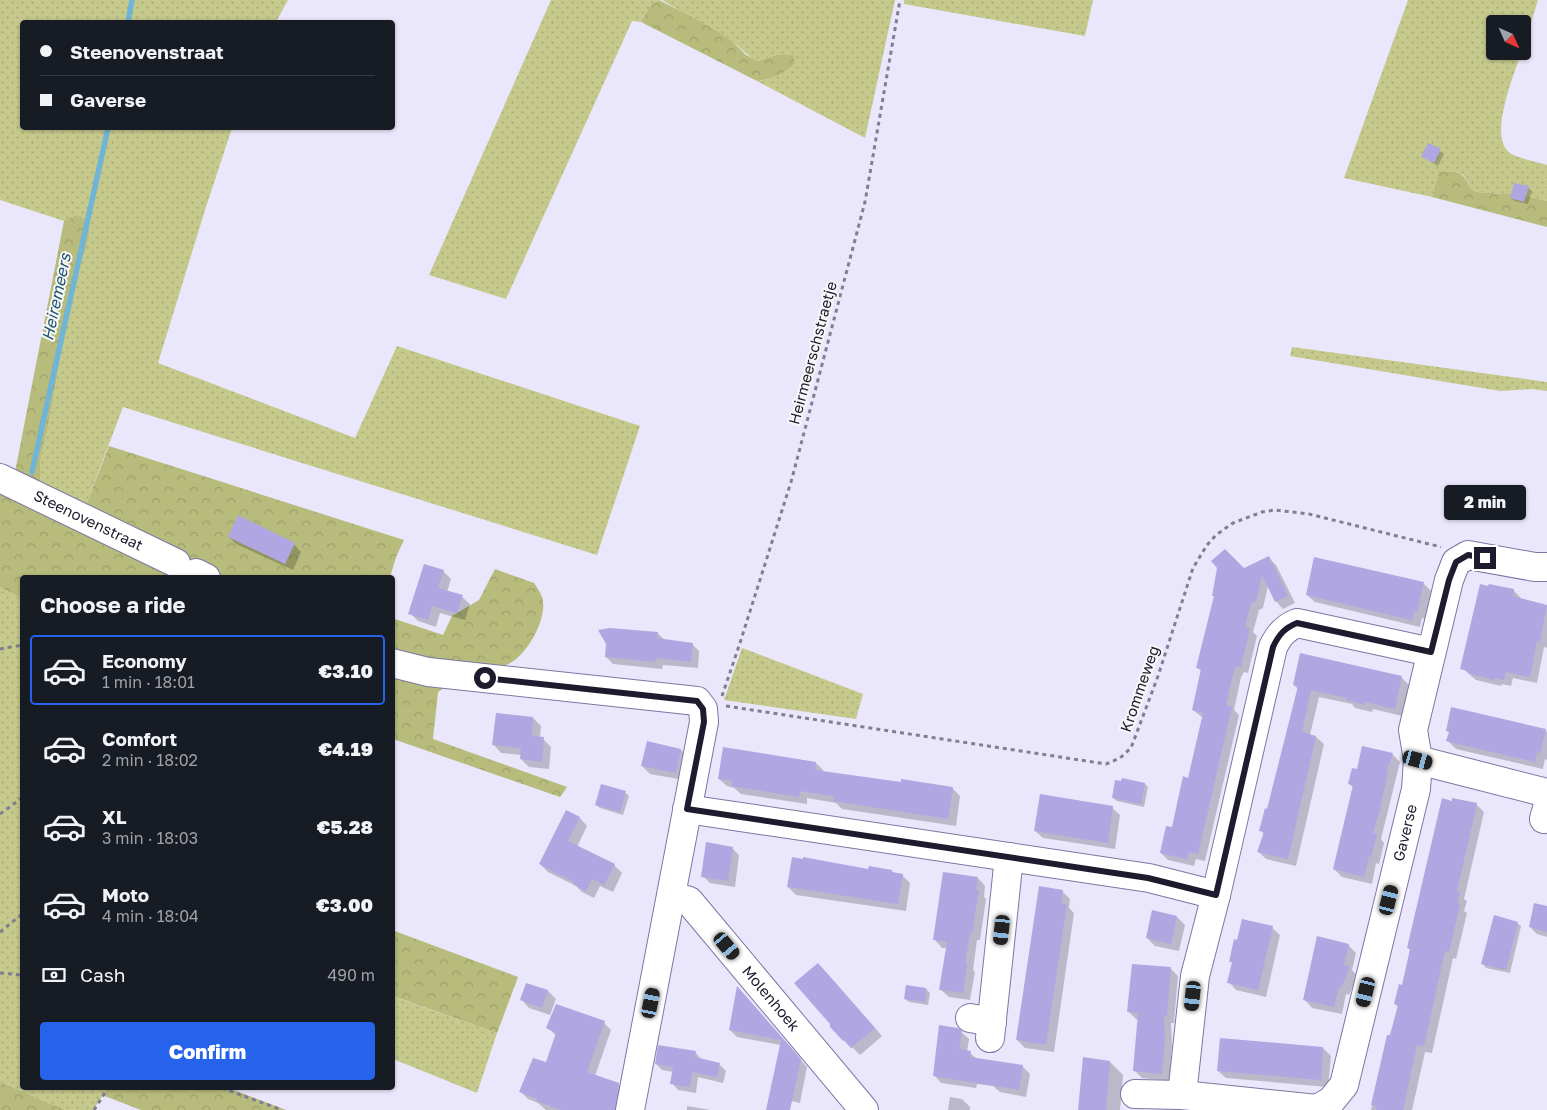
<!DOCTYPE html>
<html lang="en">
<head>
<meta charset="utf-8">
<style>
  :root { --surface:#171b24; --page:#242831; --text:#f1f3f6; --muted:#9ea1a6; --line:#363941; --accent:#2563eb }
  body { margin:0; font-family:"Golos Text",sans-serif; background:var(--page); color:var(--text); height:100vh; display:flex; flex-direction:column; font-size:19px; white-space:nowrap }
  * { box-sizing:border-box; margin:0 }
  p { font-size:16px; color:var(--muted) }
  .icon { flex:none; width:28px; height:28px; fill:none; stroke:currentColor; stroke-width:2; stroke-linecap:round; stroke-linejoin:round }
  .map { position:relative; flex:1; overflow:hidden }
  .sheet { position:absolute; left:20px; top:575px; width:375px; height:515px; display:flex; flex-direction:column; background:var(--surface); border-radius:5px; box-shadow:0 1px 4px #0004 }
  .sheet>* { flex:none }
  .top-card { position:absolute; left:20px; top:20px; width:375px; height:110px; border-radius:5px; box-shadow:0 1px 4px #0004; display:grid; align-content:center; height:110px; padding:0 20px; background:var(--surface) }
  .needle { width:32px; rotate:135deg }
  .tools { position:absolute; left:1486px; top:15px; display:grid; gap:10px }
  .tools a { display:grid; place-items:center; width:45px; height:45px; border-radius:5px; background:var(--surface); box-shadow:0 1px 4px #0004; font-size:25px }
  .end { position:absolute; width:22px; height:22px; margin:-11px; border:6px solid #1e1b2e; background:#fff; box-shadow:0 0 0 2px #fff }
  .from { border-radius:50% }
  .bubble { position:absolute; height:35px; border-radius:5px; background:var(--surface); box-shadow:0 1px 4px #0004; font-size:16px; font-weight:800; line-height:35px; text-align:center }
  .car { position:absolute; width:15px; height:30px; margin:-15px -8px; border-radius:6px; box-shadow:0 0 4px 1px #0007; background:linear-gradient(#222 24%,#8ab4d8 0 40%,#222 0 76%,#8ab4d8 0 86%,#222 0) }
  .top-card b { display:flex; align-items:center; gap:18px; height:48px; font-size:19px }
  .top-card b+b { border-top:1px solid var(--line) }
  .top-card i { width:12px; height:12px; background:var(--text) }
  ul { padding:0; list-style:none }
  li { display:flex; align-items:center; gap:15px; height:70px; margin:0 10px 8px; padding:0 10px; border:2px solid transparent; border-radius:5px }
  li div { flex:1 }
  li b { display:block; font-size:19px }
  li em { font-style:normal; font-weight:800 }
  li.current { border-color:var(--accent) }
  li>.icon { width:45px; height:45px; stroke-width:1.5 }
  h2 { padding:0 20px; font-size:22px; line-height:60px }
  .pay { display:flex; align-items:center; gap:12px; height:55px; padding:0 20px; font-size:19px }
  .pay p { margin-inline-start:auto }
  .button { display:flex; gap:10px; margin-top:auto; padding:10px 20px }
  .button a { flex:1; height:58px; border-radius:5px; background:var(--accent); color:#fff; font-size:20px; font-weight:800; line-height:58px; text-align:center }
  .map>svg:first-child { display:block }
</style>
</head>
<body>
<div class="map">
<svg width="1547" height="1110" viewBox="0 0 1547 1110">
  <defs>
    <pattern id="grass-dots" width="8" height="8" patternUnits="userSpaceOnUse" patternTransform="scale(1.25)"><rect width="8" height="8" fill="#c5c98b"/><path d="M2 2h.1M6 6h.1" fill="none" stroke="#a9ac78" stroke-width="1.8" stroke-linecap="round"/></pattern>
    <pattern id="forest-crowns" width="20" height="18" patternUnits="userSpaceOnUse" patternTransform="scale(1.25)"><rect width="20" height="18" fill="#b7bb7b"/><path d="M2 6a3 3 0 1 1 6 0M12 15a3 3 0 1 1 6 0" fill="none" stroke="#9da06b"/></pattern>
  </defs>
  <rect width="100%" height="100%" fill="#eae7fc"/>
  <g fill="url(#grass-dots)">
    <polygon points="0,0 288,0 276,22 22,22 22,128 232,128 205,210 158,363 355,438 397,346 640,426 597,555 123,407 86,505 40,485 40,462 50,418 64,335 64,319 68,295 86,249 76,215 64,221 0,200"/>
    <polygon points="551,0 659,0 650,6 641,22 632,21 506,299 429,275"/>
    <path d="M662 0H895L865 138 757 81C772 79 783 74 795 64L776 55 758 61C745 55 741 47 730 40 708 26 684 14 662 0Z"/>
    <polygon points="904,0 1093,0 1085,36 904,4"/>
    <path d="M1408 0H1538L1523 49 1522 24H1495V51H1522C1515 72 1487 138 1510 153 1516 158 1539 162 1547 165V201L1523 195 1476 192C1467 187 1470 183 1464 176 1458 170 1446 172 1439 171L1432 197 1344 178Z"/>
    <polygon points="1292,347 1547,382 1547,391 1532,389 1500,391 1290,356"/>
    <polygon points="0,587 22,599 22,1088 108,1088 93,1110 66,1110 0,1082"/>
    <polygon points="742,648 863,694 856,719 724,700"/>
    <polygon points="392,996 497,1033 477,1093 393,1059"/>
  </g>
  <g fill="url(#forest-crowns)">
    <path d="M659 0 707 25 733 42 746 55 758 61 776 55H793L795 64C783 74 772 79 757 81L641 22 650 6Z"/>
    <path d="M1439 171C1446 172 1458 170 1463 176 1470 183 1467 187 1476 192L1523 195 1547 201V227L1432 197Z"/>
    <polygon points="76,215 86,219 89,230 86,249 68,295 64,319 64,335 50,418 40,462 40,485 15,472 64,221"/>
    <polygon points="109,446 404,540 396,557 390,577 22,578 22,599 0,587 0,493 86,505"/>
    <path d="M495 569 534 583C537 587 540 592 542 597 549 617 526 658 506 665 495 669 482 668 471 671 460 675 448 686 438 692L433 739 567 787 560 797 393 739 392 615 395 619 443 635 452 616 479 600Z"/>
    <polygon points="392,930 518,977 497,1033 393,996"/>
    <polygon points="0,1082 66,1110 0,1110"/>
    <polygon points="108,1088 228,1088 286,1110 141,1110 102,1095"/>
  </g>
  <g fill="#0003">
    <polygon points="1428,144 1444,154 1438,166 1422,156"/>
    <polygon points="1528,188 1532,191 1528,204 1515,201 1511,198"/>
    <polygon points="229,537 294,544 301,552 293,570 236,544"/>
    <polygon points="1269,558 1276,565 1295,603 1283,609 1276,601 1268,586 1263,608 1259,610 1253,632 1257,636 1248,673 1244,672 1241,677 1234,710 1239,715 1205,861 1196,859 1194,866 1168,860 1161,853 1172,829 1189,779 1203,718 1193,710 1202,672 1197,667 1215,597 1213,595 1244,570"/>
    <polygon points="443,571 451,579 447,592 462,597 470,604 465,620 440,613 436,627 418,621 410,613"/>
    <polygon points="1423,583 1431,591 1425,619 1422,618 1420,627 1315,602 1307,595"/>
    <polygon points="1513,590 1521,598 1520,599 1547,606 1547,648 1544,647 1537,683 1513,678 1511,686 1502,684 1501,686 1476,680 1462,668"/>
    <polygon points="657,633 665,640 692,644 699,651 698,668 663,665 662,669 613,664 606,657"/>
    <polygon points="1401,677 1409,685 1402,716 1373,709 1372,712 1355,708 1352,704 1319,697 1310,735 1316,737 1324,744 1296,866 1266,859 1259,852 1264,834 1261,831 1268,810 1298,689 1294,685"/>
    <polygon points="533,718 541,726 540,738 543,739 551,747 549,769 529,767 521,759 522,755 501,753 494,745"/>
    <polygon points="1447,730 1545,730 1547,732 1547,760 1545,759 1543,769 1456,749 1448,741 1450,733"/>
    <polygon points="681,750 689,758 684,780 650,774 642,766"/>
    <polygon points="1392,754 1400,762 1381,839 1384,843 1379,864 1376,863 1372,884 1342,877 1334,869 1354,788 1349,784 1358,770"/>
    <polygon points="816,763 824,771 823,772 902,784 952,788 960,796 956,826 842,809 836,803 807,798 807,804 741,794 734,788 727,786 719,779"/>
    <polygon points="1145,784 1148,787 1144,807 1117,801 1113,798"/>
    <polygon points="625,792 629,796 623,815 600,808 596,805"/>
    <polygon points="1453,799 1477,805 1484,812 1464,899 1467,901 1464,911 1467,913 1456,959 1453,958 1432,1053 1425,1052 1412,1110 1371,1110 1388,1036 1391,1037 1398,1007 1395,1004 1403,987 1411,951 1408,948"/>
    <polygon points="1112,808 1120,815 1115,849 1043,838 1035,831"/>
    <polygon points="567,812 580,818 587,826 577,847 614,865 622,873 613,892 600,886 594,898 582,892 576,886 548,872 540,864"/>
    <polygon points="732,848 739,855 735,887 710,883 703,876"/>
    <polygon points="869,870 892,871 894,874 902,875 910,883 906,911 796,895 788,887"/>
    <polygon points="978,878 985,886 984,897 986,899 980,940 977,940 973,970 975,972 970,1000 949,997 941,990 947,948 942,948 935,940"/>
    <polygon points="1062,891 1070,899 1069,908 1074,913 1054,1052 1025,1048 1017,1040"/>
    <polygon points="1547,907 1547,937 1537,934 1530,927"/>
    <polygon points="1177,917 1185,925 1179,951 1155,946 1147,938"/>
    <polygon points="1517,923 1521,926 1510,973 1486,968 1483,964"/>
    <polygon points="1272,928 1280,935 1266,997 1236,990 1229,982 1233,964 1231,961 1238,941"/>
    <polygon points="1348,945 1356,953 1352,970 1357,976 1349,995 1346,994 1342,1014 1312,1008 1305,1000"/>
    <polygon points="1170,968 1178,976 1174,1023 1171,1023 1172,1045 1169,1081 1142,1078 1134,1070 1139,1020 1136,1019 1128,1011"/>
    <polygon points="826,972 882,1036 860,1055 852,1047 851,1048 831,1026"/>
    <polygon points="527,984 548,991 556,999 550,1015 529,1008 522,1000"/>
    <polygon points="926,989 930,993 928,1005 909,1002 905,999"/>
    <polygon points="744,995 807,1067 800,1103 778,1098 781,1045 737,1037 730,1030"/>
    <polygon points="604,1023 611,1030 595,1076 618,1084 626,1092 622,1110 546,1110 538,1103 528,1099 521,1092 546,1064 556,1036 548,1027"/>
    <polygon points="958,1029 969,1039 967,1052 970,1053 977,1059 1022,1066 1030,1074 1026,1097 1000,1092 993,1086 977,1084 976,1088 941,1083 934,1075"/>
    <polygon points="1323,1048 1331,1056 1328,1087 1226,1078 1218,1071"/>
    <polygon points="695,1052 701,1059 719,1064 726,1071 723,1083 698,1077 696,1093 678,1090 672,1083 673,1072 662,1070 656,1064"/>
    <polygon points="1110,1062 1123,1075 1120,1110 1079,1110"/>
    <polygon points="950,1097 962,1099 970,1107 970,1110 948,1110"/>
    <polygon points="687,1106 711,1110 687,1110"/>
  </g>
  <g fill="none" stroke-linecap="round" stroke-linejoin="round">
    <g stroke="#70b4d6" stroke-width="5.5">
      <polyline points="128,22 132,0"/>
      <polyline points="32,472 108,128"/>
    </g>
  </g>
  <g fill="#b0a6e2">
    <polygon points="1428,143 1441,149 1434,163 1421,157"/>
    <polygon points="1514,183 1529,186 1524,202 1510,198"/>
    <polygon points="238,515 295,543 285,564 228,537"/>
    <polygon points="1225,549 1244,568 1269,556 1288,596 1275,602 1262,575 1256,601 1251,603 1245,627 1250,628 1241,667 1236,666 1234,670 1226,705 1232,707 1198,854 1189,852 1187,859 1160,853 1166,826 1172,827 1183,776 1188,778 1203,713 1192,710 1201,669 1196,668 1214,596 1212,596 1217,568 1211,561"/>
    <polygon points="1314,557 1424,582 1417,612 1414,611 1412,620 1306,595"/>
    <polygon points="424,564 444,570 438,588 463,595 457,613 432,606 428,620 408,614"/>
    <polygon points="1480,584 1488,586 1489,584 1514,589 1513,596 1547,605 1540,641 1537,641 1530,677 1506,672 1504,680 1495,678 1494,680 1468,673 1468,671 1460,669"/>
    <polygon points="610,628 658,632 657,638 693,643 691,662 656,658 655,662 605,657 606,644 598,630"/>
    <polygon points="1300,653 1402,676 1395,709 1365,702 1365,705 1346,700 1347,698 1311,690 1302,732 1316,736 1288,859 1257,852 1264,832 1259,831 1265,808 1267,809 1298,686 1293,685"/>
    <polygon points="1451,707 1546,729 1540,753 1537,752 1535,762 1446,741 1449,732 1446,731"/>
    <polygon points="496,713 533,717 532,736 544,737 542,762 520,759 521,748 492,745"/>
    <polygon points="647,741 681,749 676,773 641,766"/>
    <polygon points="1362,746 1393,753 1386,773 1388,773 1379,813 1373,833 1377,834 1371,857 1369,856 1364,877 1333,869 1353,785 1348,784 1352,768 1357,769"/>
    <polygon points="723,747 816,762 815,770 901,782 901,779 953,787 948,819 833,801 834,796 800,791 799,797 732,786 732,781 718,779"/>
    <polygon points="1122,778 1145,783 1141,804 1112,798 1115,780 1121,781"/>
    <polygon points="601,784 626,791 620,812 595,805"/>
    <polygon points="1040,794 1113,806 1108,843 1034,831"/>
    <polygon points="1442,798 1452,801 1452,798 1477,803 1457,891 1460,892 1457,903 1460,904 1449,952 1445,951 1424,1046 1417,1045 1403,1110 1376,1110 1377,1106 1371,1105 1387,1035 1390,1035 1398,1005 1394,1004 1399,984 1402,985 1410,949 1407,948"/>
    <polygon points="566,810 580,817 568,841 615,864 604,885 592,879 586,891 573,884 574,882 539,864"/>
    <polygon points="706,842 733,847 728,881 701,877"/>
    <polygon points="792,857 803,859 803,857 868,869 869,866 892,870 892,872 903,874 898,904 787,887"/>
    <polygon points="943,872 978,877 976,890 979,890 972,933 970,933 965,963 967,963 963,993 939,990 947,942 933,940"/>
    <polygon points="1039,886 1063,890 1061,903 1067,904 1046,1045 1016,1040"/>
    <polygon points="1534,903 1547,906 1547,932 1529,927"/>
    <polygon points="1152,910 1177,916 1171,944 1146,938"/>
    <polygon points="1494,915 1518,922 1506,970 1481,964"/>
    <polygon points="1242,919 1273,926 1258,990 1227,983 1232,962 1229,962 1234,939 1237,940"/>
    <polygon points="1317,936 1349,944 1344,965 1350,967 1341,988 1339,987 1334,1007 1303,1000"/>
    <polygon points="818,963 875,1028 851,1048 844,1040 843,1041 830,1027 830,1024 794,983"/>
    <polygon points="1132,964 1171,967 1167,1016 1164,1016 1165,1037 1162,1074 1133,1071 1138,1013 1127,1012"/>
    <polygon points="526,983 548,990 542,1008 520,1000"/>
    <polygon points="906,985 926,988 925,1002 904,999"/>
    <polygon points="737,986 801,1059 790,1110 766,1110 781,1040 729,1030"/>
    <polygon points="556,1004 605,1021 587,1072 619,1083 615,1110 561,1110 536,1101 538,1099 519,1092 533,1058 546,1062 556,1033 546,1028"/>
    <polygon points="939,1025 958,1028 962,1031 959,1049 971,1051 970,1057 1023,1065 1019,1090 933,1076"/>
    <polygon points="1220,1038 1323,1047 1321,1080 1217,1071"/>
    <polygon points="658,1045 696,1051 695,1057 720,1063 717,1077 692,1072 690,1087 670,1084 673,1067 655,1064"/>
    <polygon points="1083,1057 1110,1061 1106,1110 1078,1110"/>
  </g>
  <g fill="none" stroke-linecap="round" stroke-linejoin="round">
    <g stroke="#7d76a3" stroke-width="30">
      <g id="minor">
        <path id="s1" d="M0 478 176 563"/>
        <polyline points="196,573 206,578"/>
        <polyline points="392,663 428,672 697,701 703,709 704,722 630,1110"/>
        <polyline points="1418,760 1547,793"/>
        <polyline points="687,809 1149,878 1216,895"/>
        <polyline points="1544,819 1547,808"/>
        <path id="s2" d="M672 896 689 901 864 1110"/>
        <polyline points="970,1018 992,1022"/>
        <polyline points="990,1038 1009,857"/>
        <path id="s3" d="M1135 1094 1182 1095 1317 1109 1331 1101 1344 1085 1416 789 1418 760 1413 730 1449 580 1456 562 1468 555 1535 567H1547"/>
        <path d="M1182 1095 1195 976 1216 895 1273 647C1279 635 1285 628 1297 623L1431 652"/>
      </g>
    </g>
    <g stroke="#817e92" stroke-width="3" stroke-dasharray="4 4" stroke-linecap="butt">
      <polyline points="0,649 22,645"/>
      <polyline points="722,696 739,646 791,482 865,202 900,0"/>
      <polyline points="726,706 1106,764 1120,758 1131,748 1158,676 1193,568 1207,545 1216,535 1233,523 1262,512 1275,510 1309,514 1441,547"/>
      <polyline points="0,814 22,798"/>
      <polyline points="0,932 22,914"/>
      <polyline points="0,973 22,975"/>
      <polyline points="222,1088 282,1110"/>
      <polyline points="94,1110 108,1088"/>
    </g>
    <use href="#minor" stroke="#fff" stroke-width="28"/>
  </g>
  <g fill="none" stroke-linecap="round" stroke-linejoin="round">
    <path stroke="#1e1b2e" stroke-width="6" d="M485 678 697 701 703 709 704 722 687 809 1148 878 1216 895 1273 647C1279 634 1285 628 1297 623L1431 652 1449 580 1456 562 1468 555 1485 558"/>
  </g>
  <g text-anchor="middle" stroke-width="4" stroke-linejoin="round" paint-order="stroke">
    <g font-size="15" fill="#1e1b2e" stroke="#f7f7f7">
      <text transform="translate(813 353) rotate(-75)" y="5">Heirmeerschstraetje</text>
      <text dy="5" stroke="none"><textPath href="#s1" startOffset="98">Steenovenstraat</textPath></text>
      <text transform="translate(1140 689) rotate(-71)" y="5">Krommeweg</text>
      <text dy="5" stroke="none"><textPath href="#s3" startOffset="479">Gaverse</textPath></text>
      <text dy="5" stroke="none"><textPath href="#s2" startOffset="145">Molenhoek</textPath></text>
    </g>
    <g font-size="16" font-style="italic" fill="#1e546c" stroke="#f7f7f7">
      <text transform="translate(56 297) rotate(-78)" y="6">Heiremeers</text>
    </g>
  </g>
</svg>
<div class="tools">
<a><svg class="needle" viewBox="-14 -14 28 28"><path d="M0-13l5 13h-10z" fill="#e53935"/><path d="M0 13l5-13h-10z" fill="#9ea1a6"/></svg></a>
</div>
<i class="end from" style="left:485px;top:678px"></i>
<i class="end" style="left:1485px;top:558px"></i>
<div class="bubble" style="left:1444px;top:485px;width:82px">2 min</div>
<i class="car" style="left:1418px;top:760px;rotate:105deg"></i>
<i class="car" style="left:1389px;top:900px;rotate:14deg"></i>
<i class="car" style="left:1002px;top:930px;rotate:186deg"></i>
<i class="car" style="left:727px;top:946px;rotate:140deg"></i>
<i class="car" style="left:1366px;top:992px;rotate:194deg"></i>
<i class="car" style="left:1193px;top:996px;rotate:186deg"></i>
<i class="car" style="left:651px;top:1003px;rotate:11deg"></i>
<div class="top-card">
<b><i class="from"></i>Steenovenstraat</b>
<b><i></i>Gaverse</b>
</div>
<section class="sheet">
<h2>Choose a ride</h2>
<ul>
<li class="current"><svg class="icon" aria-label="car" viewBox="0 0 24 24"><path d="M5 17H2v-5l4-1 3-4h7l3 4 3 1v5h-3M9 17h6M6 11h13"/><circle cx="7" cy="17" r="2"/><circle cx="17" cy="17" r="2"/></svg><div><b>Economy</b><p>1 min · 18:01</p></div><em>€3.10</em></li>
<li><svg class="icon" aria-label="car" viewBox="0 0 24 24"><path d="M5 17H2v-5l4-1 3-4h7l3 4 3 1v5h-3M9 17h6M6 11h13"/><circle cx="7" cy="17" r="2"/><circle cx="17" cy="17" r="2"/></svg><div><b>Comfort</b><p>2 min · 18:02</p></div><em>€4.19</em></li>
<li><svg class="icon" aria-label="car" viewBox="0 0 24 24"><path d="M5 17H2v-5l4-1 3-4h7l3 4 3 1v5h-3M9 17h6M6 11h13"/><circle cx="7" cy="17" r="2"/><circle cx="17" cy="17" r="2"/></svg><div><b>XL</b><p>3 min · 18:03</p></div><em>€5.28</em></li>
<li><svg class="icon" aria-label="car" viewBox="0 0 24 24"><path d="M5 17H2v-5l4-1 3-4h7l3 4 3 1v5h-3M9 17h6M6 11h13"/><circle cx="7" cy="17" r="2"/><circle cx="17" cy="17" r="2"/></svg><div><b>Moto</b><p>4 min · 18:04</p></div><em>€3.00</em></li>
</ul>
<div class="pay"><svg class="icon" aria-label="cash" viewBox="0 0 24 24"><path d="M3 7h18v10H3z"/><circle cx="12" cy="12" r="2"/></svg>Cash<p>490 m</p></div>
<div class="button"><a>Confirm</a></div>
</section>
</div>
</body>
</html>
